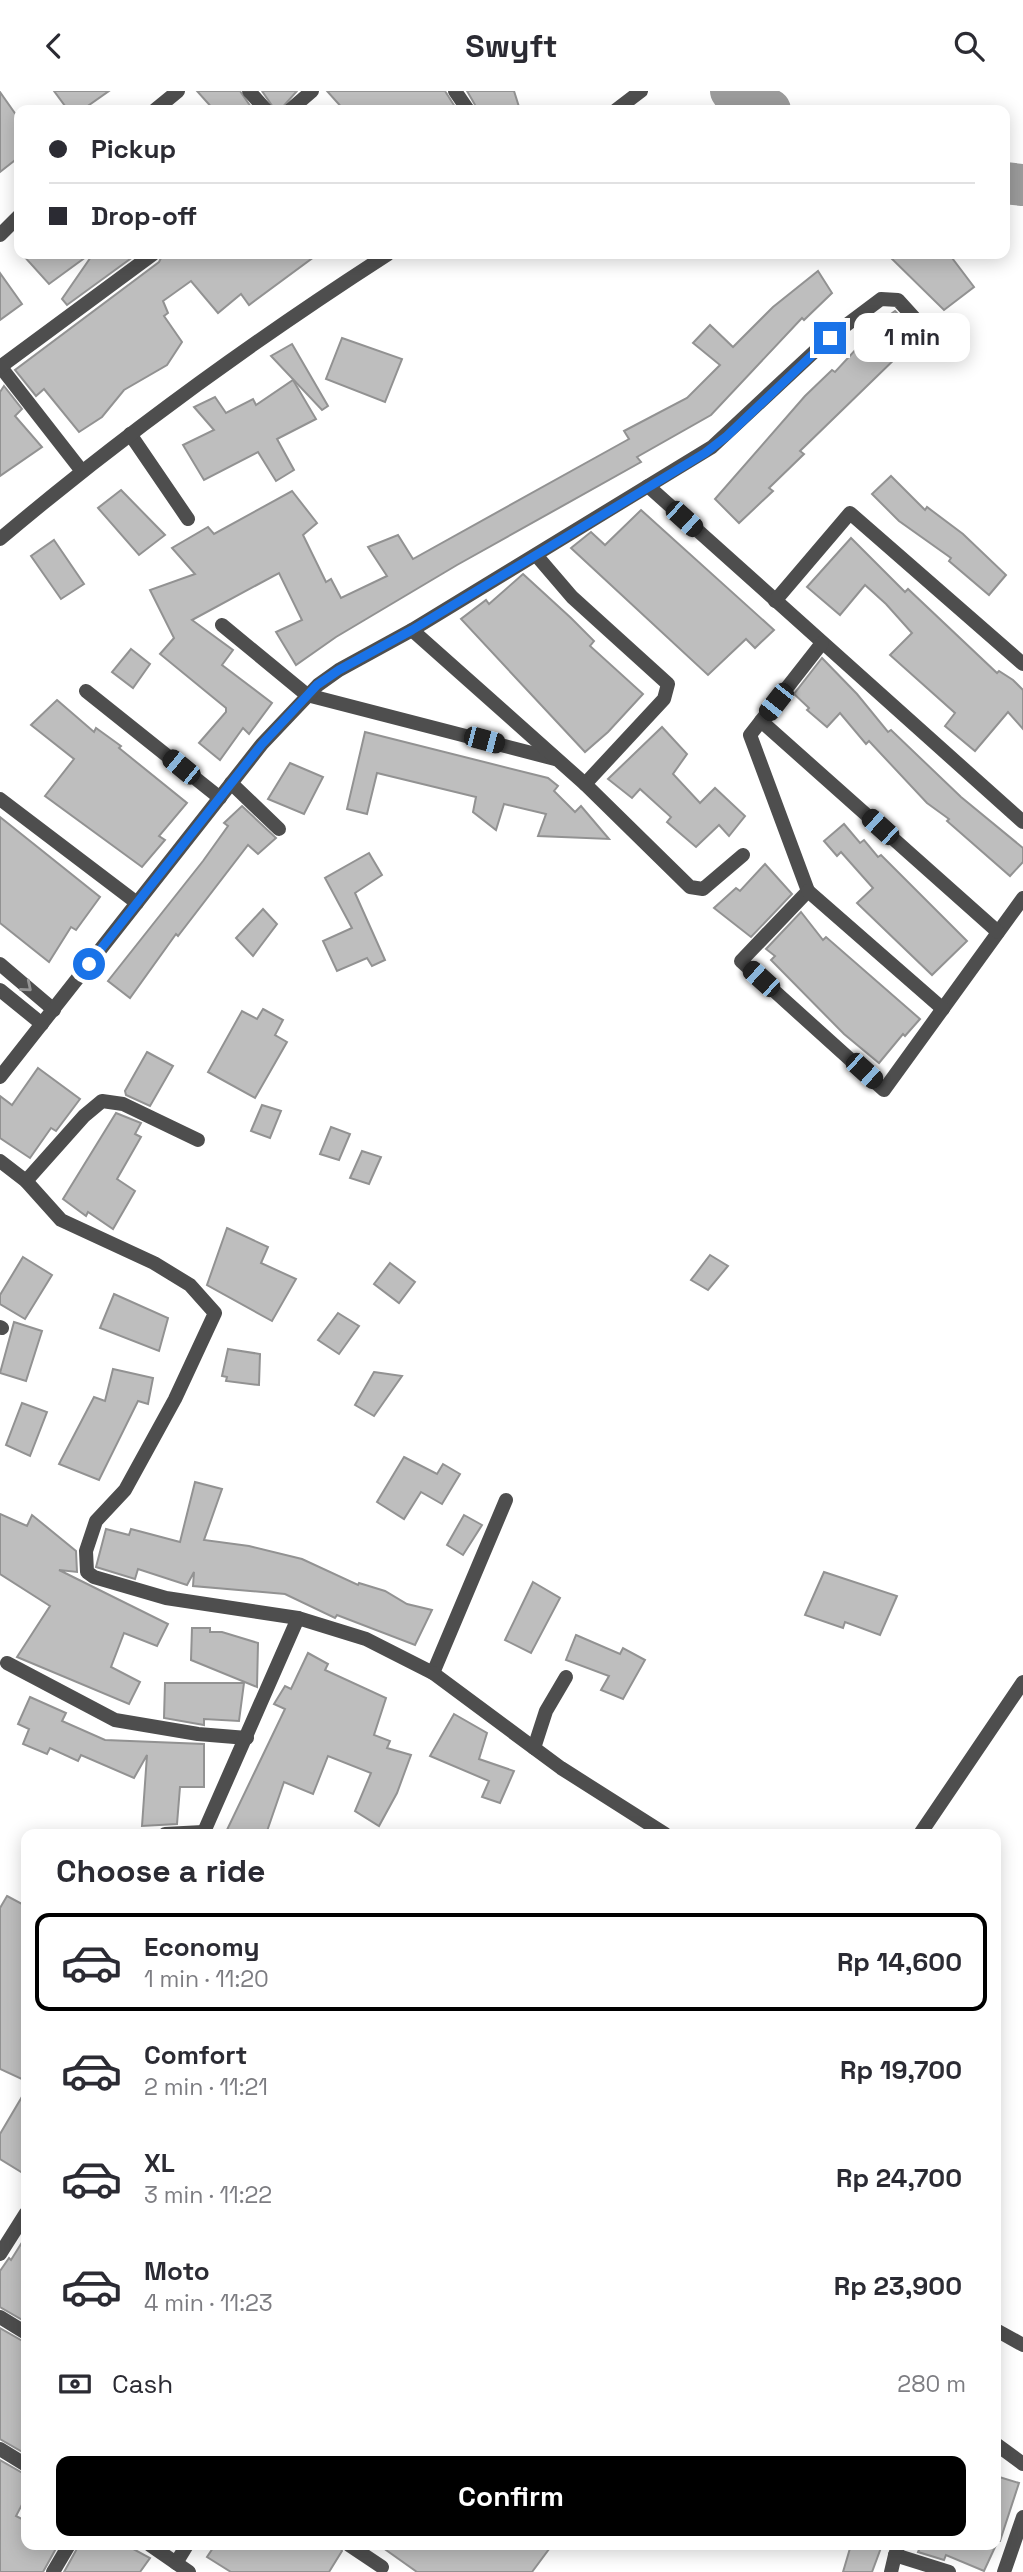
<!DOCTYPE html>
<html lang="en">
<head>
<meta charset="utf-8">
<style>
  :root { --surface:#fff; --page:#f7f7f7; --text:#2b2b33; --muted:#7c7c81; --line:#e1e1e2; --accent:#000 }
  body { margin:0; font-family:"Space Grotesk",sans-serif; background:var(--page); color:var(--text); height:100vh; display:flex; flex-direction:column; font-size:26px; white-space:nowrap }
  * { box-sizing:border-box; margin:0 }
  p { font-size:23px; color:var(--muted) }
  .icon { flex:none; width:38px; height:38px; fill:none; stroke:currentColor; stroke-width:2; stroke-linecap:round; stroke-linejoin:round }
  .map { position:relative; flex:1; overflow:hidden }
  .side { position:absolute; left:21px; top:1738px; width:980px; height:721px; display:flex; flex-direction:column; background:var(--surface); border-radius:14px; box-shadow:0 4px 18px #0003 }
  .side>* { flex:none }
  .top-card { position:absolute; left:14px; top:14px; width:996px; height:154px; border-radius:14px; box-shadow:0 4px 18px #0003; display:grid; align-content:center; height:154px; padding:0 35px; background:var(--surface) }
  .end { position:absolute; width:32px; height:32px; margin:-16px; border:9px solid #1a73e8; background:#fff; box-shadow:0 0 0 4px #fff }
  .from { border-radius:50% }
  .bubble { position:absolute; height:49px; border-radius:14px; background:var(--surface); box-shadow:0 4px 18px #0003; font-size:23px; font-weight:800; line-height:49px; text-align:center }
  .car { position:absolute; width:21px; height:42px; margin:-21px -10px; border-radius:9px; box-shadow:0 0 5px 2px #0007; background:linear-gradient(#222 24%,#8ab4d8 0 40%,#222 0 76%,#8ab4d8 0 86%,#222 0) }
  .top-card b { display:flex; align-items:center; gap:24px; height:66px; font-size:26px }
  .top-card b+b { border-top:2px solid var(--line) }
  .top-card i { width:18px; height:18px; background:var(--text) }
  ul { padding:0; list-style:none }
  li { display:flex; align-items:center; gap:21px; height:98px; margin:0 14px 10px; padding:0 21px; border:4px solid transparent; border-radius:14px }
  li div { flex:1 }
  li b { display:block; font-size:26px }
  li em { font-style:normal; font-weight:800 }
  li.active { border-color:var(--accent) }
  li>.icon { width:63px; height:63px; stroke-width:1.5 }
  h2 { padding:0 35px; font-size:32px; line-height:84px }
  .pay { display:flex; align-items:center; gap:18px; height:77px; padding:0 35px; font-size:26px }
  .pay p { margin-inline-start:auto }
  .action { display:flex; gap:14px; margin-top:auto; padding:14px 35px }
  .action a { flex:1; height:80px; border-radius:14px; background:var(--accent); color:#fff; font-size:28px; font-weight:800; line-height:80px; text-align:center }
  header { display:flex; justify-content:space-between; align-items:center; height:91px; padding:0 35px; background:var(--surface); font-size:32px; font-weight:800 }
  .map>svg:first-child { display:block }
</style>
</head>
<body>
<header><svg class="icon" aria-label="back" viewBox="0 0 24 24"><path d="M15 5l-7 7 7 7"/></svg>Swyft<svg class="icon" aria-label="search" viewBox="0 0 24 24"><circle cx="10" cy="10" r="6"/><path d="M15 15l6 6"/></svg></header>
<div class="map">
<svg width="1023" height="2481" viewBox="0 0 1023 2481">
  <rect width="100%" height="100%" fill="#fff"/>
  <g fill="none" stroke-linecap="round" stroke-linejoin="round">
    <g stroke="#9c9c9c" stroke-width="42">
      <polyline points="731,0 770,19"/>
      <polyline points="1004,92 1023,94"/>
    </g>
  </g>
  <g fill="#bebebe" stroke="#929292" stroke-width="2">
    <polygon points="54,0 109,0 82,19 68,19"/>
    <polygon points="197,0 240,0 253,19 214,19"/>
    <polygon points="262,0 297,0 280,19 275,19"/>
    <polygon points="327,0 445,0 457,19 344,19"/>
    <polygon points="467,0 514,0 520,19 478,19"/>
    <polygon points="0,1 19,28 19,66 0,81"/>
    <polygon points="22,163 90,163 49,193"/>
    <polygon points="93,163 137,163 67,214 62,208"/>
    <polygon points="163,163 318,163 249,214 241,203 218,222 191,190 163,210 168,222 164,225 182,251 167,274 124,299 102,326 79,341 44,298 36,305 15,279 159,171"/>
    <polygon points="887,163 949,163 974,196 944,219"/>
    <polygon points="818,180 832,202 804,229 802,227 711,324 637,366 641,371 457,474 336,546 296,574 276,541 302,529 279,482 192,529 233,559 222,574 272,612 249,643 243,637 220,669 199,652 226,621 226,617 160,563 174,547 150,499 195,483 172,457 208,436 214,443 292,400 317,432 303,444 326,491 331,488 341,507 387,485 368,456 398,444 413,468 629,348 624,340 687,307 720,274 693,252 710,234 733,256 773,216"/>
    <polygon points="0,182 22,213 0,229"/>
    <polygon points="895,220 921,248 903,260 800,360 804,363 769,397 773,400 739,432 715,408 805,305 832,279 835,281 872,241 870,238"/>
    <polygon points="342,247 402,268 385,311 326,288"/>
    <polygon points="292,253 328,315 322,319 271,265"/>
    <polygon points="293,289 316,328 277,348 294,379 276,390 258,361 204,389 183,354 214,339 194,316 215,306 226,322 253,308 256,314"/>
    <polygon points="4,295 22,318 15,325 42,356 0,385 0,301"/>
    <polygon points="891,385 925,419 927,416 963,443 1006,484 989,504 949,470 951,467 899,430 872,403"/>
    <polygon points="121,399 165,444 139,464 98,417"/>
    <polygon points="641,419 774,539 755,557 746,548 708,584 571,457 591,441 605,454"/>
    <polygon points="851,447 905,501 908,498 997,582 999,580 1013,589 1023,599 1023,638 1008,621 975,660 945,635 955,622 890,564 912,542 886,513 865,494 840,524 807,496"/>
    <polygon points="54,449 84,493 61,508 31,465"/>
    <polygon points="523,483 571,527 594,550 590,555 643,603 608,641 585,661 461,528 486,509 489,513"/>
    <polygon points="131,558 150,573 133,597 112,581"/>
    <polygon points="822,567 857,603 888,641 891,639 961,706 1023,757 1023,771 1010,785 947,730 949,728 927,712 869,650 866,653 840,622 827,636 807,619 809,617 794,603"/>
    <polygon points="57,609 94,641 96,637 121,655 119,657 187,712 159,745 165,749 142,776 45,705 74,668 31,634"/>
    <polygon points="662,636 687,663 673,683 700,712 715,697 745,725 729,745 719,734 696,756 667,731 671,726 640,698 632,707 608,688"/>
    <polygon points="365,641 548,687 558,695 554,700 575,721 581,715 609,748 538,745 546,723 504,713 496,739 473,721 476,706 377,682 367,723 347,718"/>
    <polygon points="290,672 323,686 304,723 268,708"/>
    <polygon points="242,715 276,747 258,763 248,754 178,845 176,843 130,907 108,890 203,770 228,735 224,732"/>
    <polygon points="0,726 100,806 76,839 71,836 49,871 0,832"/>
    <polygon points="844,733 860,752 864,749 878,766 881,764 967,850 932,884 857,812 873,797 841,761 837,765 824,750"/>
    <polygon points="369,762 382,784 355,802 385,869 372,875 367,867 337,880 323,850 352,837 325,787"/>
    <polygon points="765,773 792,803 751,846 714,817 736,797 740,800"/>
    <polygon points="263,818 277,833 253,865 236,847"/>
    <polygon points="801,821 823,849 826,846 920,928 905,945 903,943 879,972 844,943 771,869 775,865 766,858"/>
    <polygon points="263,918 283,929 275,944 287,951 255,1007 208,981 242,920 257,928"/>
    <polygon points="147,961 173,975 150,1015 126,1004 125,1000"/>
    <polygon points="38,977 80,1008 56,1040 51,1037 30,1067 0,1047 0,1005 12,1014"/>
    <polygon points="262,1014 281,1020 270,1047 251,1040"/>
    <polygon points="116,1022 141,1032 135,1043 141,1046 117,1088 135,1100 113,1138 88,1121 86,1125 63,1108"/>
    <polygon points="331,1036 350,1043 339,1069 320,1063"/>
    <polygon points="362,1060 381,1066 369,1093 350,1087"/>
    <polygon points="227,1137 268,1156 261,1172 296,1188 272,1230 207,1194"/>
    <polygon points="710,1164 728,1175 708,1199 691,1189"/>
    <polygon points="23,1166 52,1184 25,1228 0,1213 0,1204"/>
    <polygon points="390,1172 415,1191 399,1212 374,1193"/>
    <polygon points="114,1203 168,1227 159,1260 100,1237"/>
    <polygon points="338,1222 359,1235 339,1263 318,1249"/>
    <polygon points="14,1231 42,1240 26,1290 0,1282"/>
    <polygon points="228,1258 260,1263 259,1294 226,1290 227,1286 222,1285"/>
    <polygon points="113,1278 153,1287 148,1313 138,1310 99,1389 59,1373 94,1306 105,1310"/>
    <polygon points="374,1281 402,1285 374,1325 355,1314"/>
    <polygon points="22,1312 47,1321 30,1365 6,1354"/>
    <polygon points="404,1366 437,1383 443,1373 460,1383 442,1413 421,1401 404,1428 377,1411"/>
    <polygon points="195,1391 222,1398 204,1449 249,1455 302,1468 358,1494 359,1492 385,1500 407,1513 432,1519 415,1554 337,1524 335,1527 285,1503 193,1495 194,1481 187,1494 138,1478 135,1488 96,1476 106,1438 129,1444 131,1438 180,1451"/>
    <polygon points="0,1423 27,1435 32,1424 76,1460 77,1481 59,1479 168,1533 157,1555 124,1542 111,1576 140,1591 129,1613 17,1566 50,1515 0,1483"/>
    <polygon points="464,1424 482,1434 463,1464 447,1454"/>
    <polygon points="824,1481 897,1505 880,1544 845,1531 843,1537 805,1524"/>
    <polygon points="533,1491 560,1507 531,1562 505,1549"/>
    <polygon points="192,1537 210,1537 210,1541 222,1541 258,1552 257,1596 191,1569"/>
    <polygon points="576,1544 620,1563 623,1557 645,1569 623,1608 601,1599 609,1585 566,1569"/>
    <polygon points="308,1562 328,1573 325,1579 386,1607 374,1644 390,1650 387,1657 411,1664 397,1702 379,1735 355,1720 371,1682 328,1665 313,1703 284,1691 266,1743 225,1743 285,1618 274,1613 285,1595 291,1598"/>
    <polygon points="165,1592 244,1592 239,1630 204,1628 204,1634 164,1627"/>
    <polygon points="30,1606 66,1622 62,1630 105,1649 204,1653 204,1696 180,1696 177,1733 142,1735 147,1664 134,1687 81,1664 78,1670 50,1657 47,1663 23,1653 29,1638 18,1633"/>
    <polygon points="454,1623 487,1642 479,1668 514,1680 500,1712 482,1706 489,1690 430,1665"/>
    <polygon points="7,1805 26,1815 26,1990 0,1978 0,1817"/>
    <polygon points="26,1999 26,2084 0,2068 0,2043"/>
    <polygon points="26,2145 26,2231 0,2216 0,2180 9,2167 11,2169"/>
    <polygon points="0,2237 26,2252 26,2363 0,2348"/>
    <polygon points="0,2369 26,2384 26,2406 16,2425 26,2430 26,2454 58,2454 43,2481 0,2481"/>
    <polygon points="996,2385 1019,2392 1000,2450 996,2450"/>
    <polygon points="79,2454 126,2454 150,2467 140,2481 64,2481"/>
    <polygon points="215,2454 339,2454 342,2460 329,2481 231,2481 207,2466"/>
    <polygon points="379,2454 552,2454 532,2481 417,2481"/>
    <polygon points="851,2454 882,2454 872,2481 843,2481"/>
    <polygon points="921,2454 996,2454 984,2480 946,2464 944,2469 918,2461"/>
  </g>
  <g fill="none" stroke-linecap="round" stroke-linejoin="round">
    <g stroke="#4e4e4e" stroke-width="14">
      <polyline points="249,0 266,19"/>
      <polyline points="455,0 468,19"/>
      <polyline points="155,19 178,0"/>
      <polyline points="290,19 312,0"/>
      <polyline points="616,19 641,0"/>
      <polyline points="0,144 19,125"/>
      <polyline points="0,275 81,379"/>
      <polyline points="0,276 153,163"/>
      <polyline points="130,343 188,428"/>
      <polyline points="648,395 1023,731"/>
      <path d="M0 448C123 344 253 250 388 163"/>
      <polyline points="536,464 572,506 668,593 664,608 585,693"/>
      <polyline points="775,510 850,422 1023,573"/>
      <polyline points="222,534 307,604 555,668"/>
      <polyline points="412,539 585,693 690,796 703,798 743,764"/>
      <polyline points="822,552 750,644 808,800 741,870 884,999 1023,807"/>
      <polyline points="86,600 220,707"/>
      <polyline points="761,630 998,841"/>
      <polyline points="231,692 279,738"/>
      <polyline points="0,708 137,812"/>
      <polyline points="808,800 943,918"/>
      <polyline points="0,873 54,919"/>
      <polyline points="0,899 42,933"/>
      <polyline points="0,986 262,653 318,594 339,579 412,539 712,356 829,247 881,208 898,209 927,241"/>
      <polyline points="0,1070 26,1090 61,1129 154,1172 190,1194 215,1222 175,1308 125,1399 96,1430 86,1460 87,1481 94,1486 166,1507 298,1527 366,1548 433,1582 506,1409"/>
      <polyline points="26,1090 84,1025 102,1010 123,1013 198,1049"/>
      <polyline points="0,1236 2,1237"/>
      <polyline points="7,1572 115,1629 198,1643 247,1647"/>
      <polyline points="433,1582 561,1677 665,1743"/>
      <polyline points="534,1657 546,1620 566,1586"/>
      <polyline points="165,1743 203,1741"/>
      <polyline points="203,1743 298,1527"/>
      <polyline points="920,1743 1023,1591"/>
      <polyline points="0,2163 26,2122"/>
      <polyline points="0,2226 26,2242"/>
      <polyline points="996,2239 1023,2254"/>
      <polyline points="996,2353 1023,2373"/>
      <polyline points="0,2358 26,2374"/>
      <polyline points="150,2454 189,2481"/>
      <polyline points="349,2454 382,2476"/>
      <polyline points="899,2454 895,2464 949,2481"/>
      <polyline points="176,2472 187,2454"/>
      <polyline points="53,2481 69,2454"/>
      <polyline points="891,2481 895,2464"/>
      <polyline points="1004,2481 1023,2426"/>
    </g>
  </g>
  <defs><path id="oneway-chevron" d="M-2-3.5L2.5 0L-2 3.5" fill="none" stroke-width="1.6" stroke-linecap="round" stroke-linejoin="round" transform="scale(1.75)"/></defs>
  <use stroke="#959595" href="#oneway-chevron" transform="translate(27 896) rotate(40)"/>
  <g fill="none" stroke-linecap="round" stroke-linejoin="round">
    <polyline stroke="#1a73e8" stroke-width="9" points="89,873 262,653 317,594 339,579 412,539 705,362 727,345 830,247"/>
  </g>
</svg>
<i class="end from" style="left:89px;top:873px"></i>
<i class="end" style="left:830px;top:247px"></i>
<div class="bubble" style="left:854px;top:222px;width:116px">1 min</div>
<i class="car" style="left:684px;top:428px;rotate:132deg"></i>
<i class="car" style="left:776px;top:611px;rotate:218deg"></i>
<i class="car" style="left:484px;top:649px;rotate:105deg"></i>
<i class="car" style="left:181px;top:676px;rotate:309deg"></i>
<i class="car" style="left:880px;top:736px;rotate:312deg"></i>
<i class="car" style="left:761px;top:888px;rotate:312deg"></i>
<i class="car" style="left:864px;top:980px;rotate:132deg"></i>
<div class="top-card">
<b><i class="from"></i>Pickup</b>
<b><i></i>Drop-off</b>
</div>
<section class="side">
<h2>Choose a ride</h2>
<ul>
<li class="active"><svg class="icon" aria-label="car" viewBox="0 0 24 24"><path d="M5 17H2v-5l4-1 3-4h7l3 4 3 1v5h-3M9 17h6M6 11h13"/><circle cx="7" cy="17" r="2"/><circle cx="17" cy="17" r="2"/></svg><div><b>Economy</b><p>1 min · 11:20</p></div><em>Rp 14,600</em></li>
<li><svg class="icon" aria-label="car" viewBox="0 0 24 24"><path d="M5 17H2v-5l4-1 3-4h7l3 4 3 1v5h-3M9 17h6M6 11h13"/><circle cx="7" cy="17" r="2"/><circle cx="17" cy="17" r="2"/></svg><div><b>Comfort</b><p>2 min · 11:21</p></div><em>Rp 19,700</em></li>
<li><svg class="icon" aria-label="car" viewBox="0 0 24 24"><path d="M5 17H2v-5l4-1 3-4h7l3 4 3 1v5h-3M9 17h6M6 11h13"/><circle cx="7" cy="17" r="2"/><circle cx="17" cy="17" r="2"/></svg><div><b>XL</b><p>3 min · 11:22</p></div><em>Rp 24,700</em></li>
<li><svg class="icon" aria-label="car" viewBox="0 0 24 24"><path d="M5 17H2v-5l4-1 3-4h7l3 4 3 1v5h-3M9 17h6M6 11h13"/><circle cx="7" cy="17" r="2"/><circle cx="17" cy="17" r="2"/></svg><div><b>Moto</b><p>4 min · 11:23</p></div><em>Rp 23,900</em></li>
</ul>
<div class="pay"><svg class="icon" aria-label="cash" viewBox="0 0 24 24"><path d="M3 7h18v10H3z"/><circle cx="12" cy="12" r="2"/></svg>Cash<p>280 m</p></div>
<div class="action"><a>Confirm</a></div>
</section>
</div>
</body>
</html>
